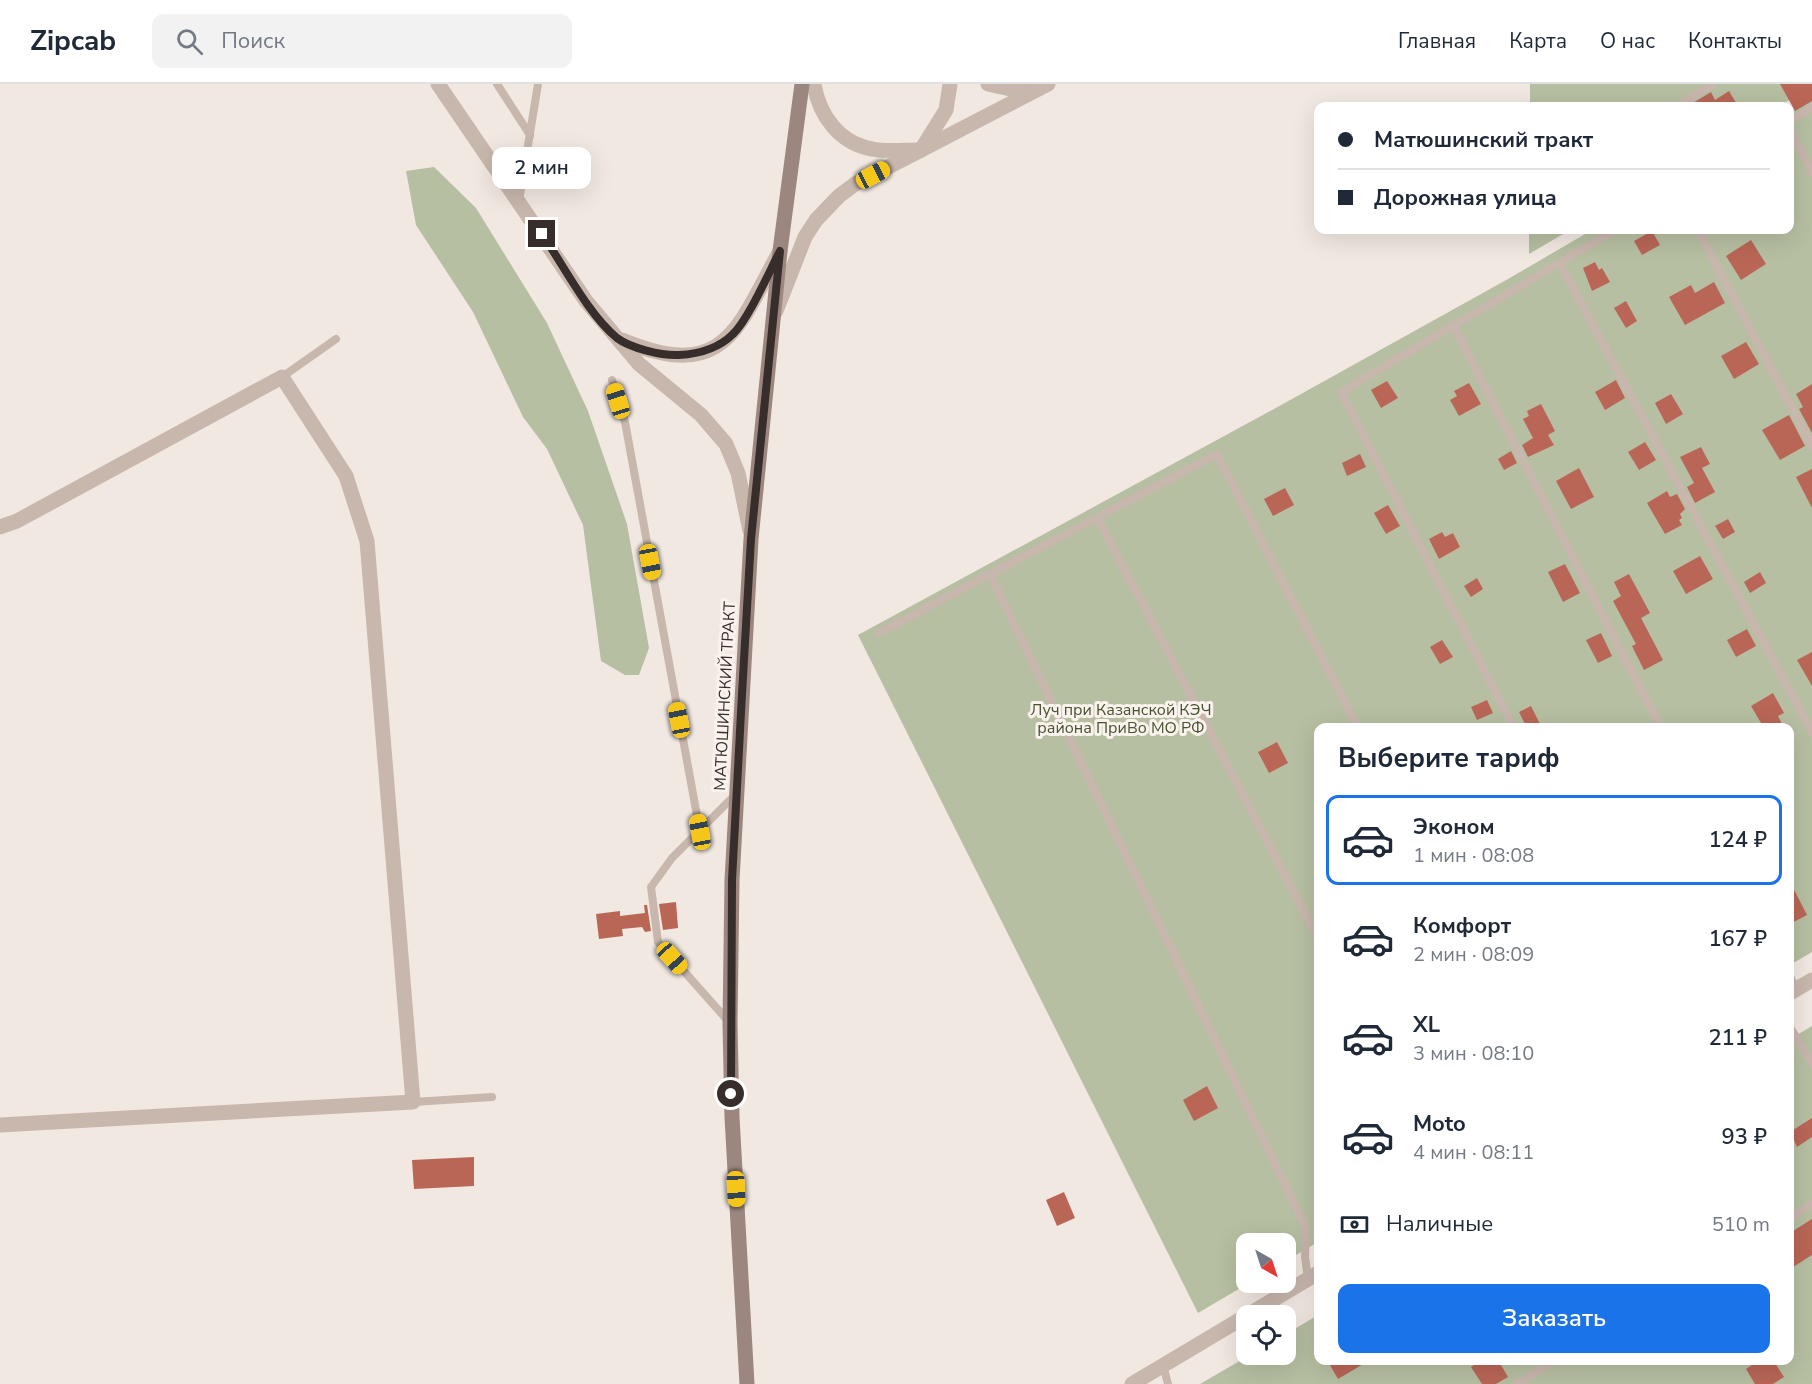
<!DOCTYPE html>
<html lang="ru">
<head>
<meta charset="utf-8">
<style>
  :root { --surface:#fff; --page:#f2f2f3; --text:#1f2937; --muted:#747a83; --line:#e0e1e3; --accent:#1a73e8 }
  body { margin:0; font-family:"Nunito Sans",sans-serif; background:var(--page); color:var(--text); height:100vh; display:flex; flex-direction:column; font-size:22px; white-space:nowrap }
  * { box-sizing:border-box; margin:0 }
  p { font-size:20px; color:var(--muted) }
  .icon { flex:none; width:33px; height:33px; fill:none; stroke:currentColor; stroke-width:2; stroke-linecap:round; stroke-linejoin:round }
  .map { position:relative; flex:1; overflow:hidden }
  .side { position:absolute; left:1314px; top:639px; width:480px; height:642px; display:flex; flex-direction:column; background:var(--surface); border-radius:12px; box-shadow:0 6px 24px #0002 }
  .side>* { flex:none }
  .guide { position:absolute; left:1314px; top:18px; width:480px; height:132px; border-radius:12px; box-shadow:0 6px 24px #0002; display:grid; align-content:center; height:132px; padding:0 24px; background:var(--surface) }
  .needle { width:39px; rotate:141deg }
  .controls { position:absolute; left:1236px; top:1149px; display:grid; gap:12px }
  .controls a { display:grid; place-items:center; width:60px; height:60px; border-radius:12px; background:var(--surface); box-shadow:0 6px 24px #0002; font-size:30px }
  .end { position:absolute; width:27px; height:27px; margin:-14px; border:8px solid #372e2b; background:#fff; box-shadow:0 0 0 3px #fff }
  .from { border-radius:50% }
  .bubble { position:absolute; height:42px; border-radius:12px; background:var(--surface); box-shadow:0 6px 24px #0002; font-size:20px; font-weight:600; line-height:42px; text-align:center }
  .car { position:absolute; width:18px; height:36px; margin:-18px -9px; border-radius:8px; box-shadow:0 0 4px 2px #0007; background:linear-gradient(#f5c518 24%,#345 0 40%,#f5c518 0 76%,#345 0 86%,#f5c518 0) }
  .guide b { display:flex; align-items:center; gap:21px; height:57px; font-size:22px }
  .guide b+b { border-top:2px solid var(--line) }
  .guide i { width:15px; height:15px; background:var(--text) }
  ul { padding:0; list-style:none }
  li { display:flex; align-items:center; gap:18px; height:90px; margin:0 12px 9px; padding:0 12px; border:3px solid transparent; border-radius:12px }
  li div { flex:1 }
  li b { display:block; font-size:22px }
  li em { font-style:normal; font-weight:600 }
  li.current { border-color:var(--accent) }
  li>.icon { width:54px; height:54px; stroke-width:1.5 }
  h2 { padding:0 24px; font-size:27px; line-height:72px }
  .pay { display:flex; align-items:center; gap:15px; height:66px; padding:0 24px; font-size:22px }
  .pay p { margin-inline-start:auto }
  .button { display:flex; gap:12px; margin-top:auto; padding:12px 24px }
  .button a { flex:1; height:69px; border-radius:12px; background:var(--accent); color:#fff; font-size:24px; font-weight:600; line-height:69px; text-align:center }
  header { display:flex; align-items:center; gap:36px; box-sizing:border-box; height:84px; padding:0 30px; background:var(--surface); border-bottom:2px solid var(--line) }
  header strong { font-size:28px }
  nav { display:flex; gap:33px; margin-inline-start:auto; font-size:21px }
  .search { width:420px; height:54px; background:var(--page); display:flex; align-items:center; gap:15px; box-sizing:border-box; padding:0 21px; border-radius:12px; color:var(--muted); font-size:22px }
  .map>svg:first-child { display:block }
</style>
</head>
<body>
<header>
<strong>Zipcab</strong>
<div class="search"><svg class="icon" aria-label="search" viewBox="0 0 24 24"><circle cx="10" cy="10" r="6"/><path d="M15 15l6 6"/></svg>Поиск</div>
<nav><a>Главная</a><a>Карта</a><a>О нас</a><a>Контакты</a></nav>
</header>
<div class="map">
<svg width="1812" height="1300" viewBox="0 0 1812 1300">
  <rect width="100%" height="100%" fill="#f1e8e1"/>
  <g fill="#b7bfa2">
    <polygon points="1530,0 1812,0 1812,3 1779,22 1530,22"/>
    <polygon points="1812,14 1812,868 1790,881 1790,644 1318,644 1318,1158 1286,1177 1286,1160 1246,1160 1246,1198 1249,1199 1198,1229 858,551 1274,325 1508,195 1592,146 1790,146 1790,28"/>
    <polygon points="434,83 476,124 547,239 588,327 627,440 649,564 639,591 625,591 601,577 583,441 547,365 523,333 473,228 416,141 406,87"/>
    <polygon points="1529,146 1570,146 1529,170"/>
    <polygon points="1812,942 1812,1300 1200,1300 1250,1271 1286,1270 1286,1250 1318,1231 1318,1276 1790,1276 1790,955"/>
  </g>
  <g fill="#b96656">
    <polygon points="1780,0 1812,0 1812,17 1795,27"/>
    <polygon points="1729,7 1738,22 1688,22 1711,8 1715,16"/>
    <polygon points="1652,147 1660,161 1642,171 1634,157"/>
    <polygon points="1751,156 1766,180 1741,196 1726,172"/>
    <polygon points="1595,178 1599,186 1602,184 1610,198 1592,207 1583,184"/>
    <polygon points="1714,198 1725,219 1685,241 1669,213 1691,201 1695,209"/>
    <polygon points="1626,217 1637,237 1626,244 1614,224"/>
    <polygon points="1746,258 1759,280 1734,295 1721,272"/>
    <polygon points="1616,296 1625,314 1605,326 1595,308"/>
    <polygon points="1387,297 1398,314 1381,324 1371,306"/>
    <polygon points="1469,299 1481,320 1459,332 1450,316 1457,312 1454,307"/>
    <polygon points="1812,300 1812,349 1799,325 1803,323 1796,310"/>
    <polygon points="1671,310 1683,330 1666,340 1655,319"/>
    <polygon points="1541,320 1555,347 1548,351 1554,361 1528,373 1522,361 1533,354 1523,335 1529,332 1527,327"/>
    <polygon points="1789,331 1805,362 1780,376 1762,346"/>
    <polygon points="1645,358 1656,376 1639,386 1628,368"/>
    <polygon points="1701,363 1710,380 1702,384 1715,408 1695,419 1687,403 1694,399 1680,373"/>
    <polygon points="1511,367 1517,379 1504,386 1498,375"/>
    <polygon points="1360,370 1366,383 1347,392 1342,379"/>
    <polygon points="1579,384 1594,413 1571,425 1556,397"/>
    <polygon points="1812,385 1812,424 1796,393"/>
    <polygon points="1285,404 1294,421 1273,432 1264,415"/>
    <polygon points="1667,407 1670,413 1677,410 1685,425 1680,430 1682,434 1679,436 1682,441 1665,450 1647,419"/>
    <polygon points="1388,421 1400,442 1386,450 1374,429"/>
    <polygon points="1728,435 1735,448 1723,455 1715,442"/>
    <polygon points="1442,448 1445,453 1453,449 1460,463 1439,475 1429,455"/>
    <polygon points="1700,472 1713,495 1686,510 1673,487"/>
    <polygon points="1565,480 1580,509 1563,518 1548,488"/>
    <polygon points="1760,488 1766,499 1750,509 1744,498"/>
    <polygon points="1629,490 1650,529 1641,534 1663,576 1644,586 1632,562 1636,560 1613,517 1621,512 1614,498"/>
    <polygon points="1477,494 1483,505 1471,513 1464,502"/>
    <polygon points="1747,545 1756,562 1736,573 1727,556"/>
    <polygon points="1601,549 1612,572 1598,579 1586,556"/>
    <polygon points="1442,556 1453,573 1440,580 1430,563"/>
    <polygon points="1812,568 1812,602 1797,576"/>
    <polygon points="1773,609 1784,629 1778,632 1784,644 1764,644 1751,622"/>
    <polygon points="1487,616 1493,629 1477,636 1471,623"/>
    <polygon points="1531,622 1542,644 1527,644 1519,628"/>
    <polygon points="1277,658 1288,679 1269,689 1258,668"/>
    <polygon points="1790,798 1807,831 1790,840"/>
    <polygon points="676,818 678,844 663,846 659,820"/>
    <polygon points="644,821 647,821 651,847 645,848 642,843 622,845 623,852 599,855 596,830 620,827 620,832 645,829"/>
    <polygon points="1207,1002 1218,1024 1194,1037 1183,1016"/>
    <polygon points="1812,1034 1812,1053 1797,1063 1790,1048"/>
    <polygon points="474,1073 474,1102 414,1105 412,1076"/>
    <polygon points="1064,1108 1075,1134 1057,1142 1046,1116"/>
    <polygon points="1812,1135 1812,1171 1790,1185 1790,1149"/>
    <polygon points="1327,1276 1370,1276 1338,1295"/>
    <polygon points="1482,1276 1498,1276 1508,1293 1496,1300 1482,1300 1471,1283"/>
    <polygon points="1759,1276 1773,1276 1784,1293 1773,1300 1755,1300 1746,1285"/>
  </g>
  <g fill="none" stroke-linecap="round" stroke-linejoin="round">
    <g stroke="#c8b7ad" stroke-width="8">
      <polyline points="497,0 530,51"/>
      <polyline points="1677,22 1713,0"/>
      <polyline points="1790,37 1812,23"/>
      <polyline points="1790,45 1812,88"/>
      <polyline points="519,117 538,0"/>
      <polyline points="1698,146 1812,362"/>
      <polyline points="1560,180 1812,648"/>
      <polyline points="1453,241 1661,644"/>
      <polyline points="282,293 336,255"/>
      <polyline points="612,296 625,338 700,748"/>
      <polyline points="1097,433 1318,854"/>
      <polyline points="990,490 1306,1144 1305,1173 1308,1195"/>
      <polyline points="879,549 1217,370 1358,644"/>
      <polyline points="1514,644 1341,308 1615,146"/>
      <polyline points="1790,892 1796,905"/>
      <polyline points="729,938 658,858 651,803 672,774 735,711"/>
      <polyline points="1790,943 1812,979"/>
      <polyline points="413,1018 492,1013"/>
      <polyline points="1790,1134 1812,1120"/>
      <polyline points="1163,1281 1168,1300"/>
      <polyline points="1517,1300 1556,1276"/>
    </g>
    <g stroke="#c8b7ad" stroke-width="15">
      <polyline points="988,0 1015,6 1033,4"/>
      <polyline points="921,66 1048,0"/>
      <polyline points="0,443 17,437 282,293 346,392 367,457 413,1018 0,1041"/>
    </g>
    <g stroke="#c8b7ad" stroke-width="15">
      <polyline points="438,0 586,217 639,280 701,331 726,360 738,389 750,447"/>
      <path d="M814 0C819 31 839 59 872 65 886 68 903 66 918 66"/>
      <polyline points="776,227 805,153 816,136 839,112 855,100 921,66 946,26 950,0"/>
      <path d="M622 256C725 299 737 245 780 167"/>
      <polyline points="1790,909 1812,896"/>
      <polyline points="1132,1300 1318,1189"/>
    </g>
    <polyline stroke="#9b877f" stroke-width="15" points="747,1300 732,1033 730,940 732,796 751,455 780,167 802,0"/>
  </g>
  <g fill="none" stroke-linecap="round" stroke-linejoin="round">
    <path stroke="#372e2b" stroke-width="8" d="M542 150C564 182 588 230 617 254 630 264 662 272 679 271 699 270 718 265 733 250 748 236 769 188 780 167L751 455 742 610 732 796 731 1010"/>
  </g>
  <g text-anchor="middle" stroke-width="6" stroke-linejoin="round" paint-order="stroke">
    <g font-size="16" fill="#372e2b" stroke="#f9f2ed">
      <text transform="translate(724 612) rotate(-87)" y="6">МАТЮШИНСКИЙ ТРАКТ</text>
    </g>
    <g font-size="16" fill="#4a5331" stroke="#f9f2ed">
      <text x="1121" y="631">Луч при Казанской КЭЧ<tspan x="1121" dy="18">района ПриВо МО РФ</tspan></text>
    </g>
  </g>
</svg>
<div class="controls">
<a><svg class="needle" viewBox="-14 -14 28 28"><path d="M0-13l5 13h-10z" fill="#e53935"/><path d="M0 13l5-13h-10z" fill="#747a83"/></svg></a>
<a><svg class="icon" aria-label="locate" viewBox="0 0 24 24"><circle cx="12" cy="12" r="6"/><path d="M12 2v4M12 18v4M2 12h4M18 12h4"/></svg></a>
</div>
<i class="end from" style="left:731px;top:1010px"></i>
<i class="end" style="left:542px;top:150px"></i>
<div class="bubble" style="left:492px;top:63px;width:99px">2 мин</div>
<i class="car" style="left:873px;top:91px;rotate:62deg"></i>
<i class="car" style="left:618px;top:317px;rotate:343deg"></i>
<i class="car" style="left:650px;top:478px;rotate:169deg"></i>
<i class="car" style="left:679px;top:636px;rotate:349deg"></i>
<i class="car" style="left:700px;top:748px;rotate:349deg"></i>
<i class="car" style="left:672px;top:874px;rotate:138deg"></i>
<i class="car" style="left:736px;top:1105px;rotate:177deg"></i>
<div class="guide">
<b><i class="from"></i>Матюшинский тракт</b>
<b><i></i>Дорожная улица</b>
</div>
<section class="side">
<h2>Выберите тариф</h2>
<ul>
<li class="current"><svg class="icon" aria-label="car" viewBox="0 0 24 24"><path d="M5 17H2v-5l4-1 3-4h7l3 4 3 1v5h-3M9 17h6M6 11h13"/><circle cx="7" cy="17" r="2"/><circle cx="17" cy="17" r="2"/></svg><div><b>Эконом</b><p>1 мин · 08:08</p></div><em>124 ₽</em></li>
<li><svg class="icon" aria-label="car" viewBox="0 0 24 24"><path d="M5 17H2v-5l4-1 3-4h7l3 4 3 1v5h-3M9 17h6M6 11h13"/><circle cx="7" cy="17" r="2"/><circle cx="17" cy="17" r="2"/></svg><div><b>Комфорт</b><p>2 мин · 08:09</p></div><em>167 ₽</em></li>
<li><svg class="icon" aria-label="car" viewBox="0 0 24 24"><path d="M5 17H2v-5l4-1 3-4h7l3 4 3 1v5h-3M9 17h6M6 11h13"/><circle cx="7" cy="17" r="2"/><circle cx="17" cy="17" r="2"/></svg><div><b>XL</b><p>3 мин · 08:10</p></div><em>211 ₽</em></li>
<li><svg class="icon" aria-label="car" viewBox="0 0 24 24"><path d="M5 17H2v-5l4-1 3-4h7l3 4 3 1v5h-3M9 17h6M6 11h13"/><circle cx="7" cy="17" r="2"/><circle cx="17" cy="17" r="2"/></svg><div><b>Moto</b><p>4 мин · 08:11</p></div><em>93 ₽</em></li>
</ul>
<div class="pay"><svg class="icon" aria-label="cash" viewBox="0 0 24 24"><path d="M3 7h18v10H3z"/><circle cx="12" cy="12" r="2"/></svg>Наличные<p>510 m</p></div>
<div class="button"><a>Заказать</a></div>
</section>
</div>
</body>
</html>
